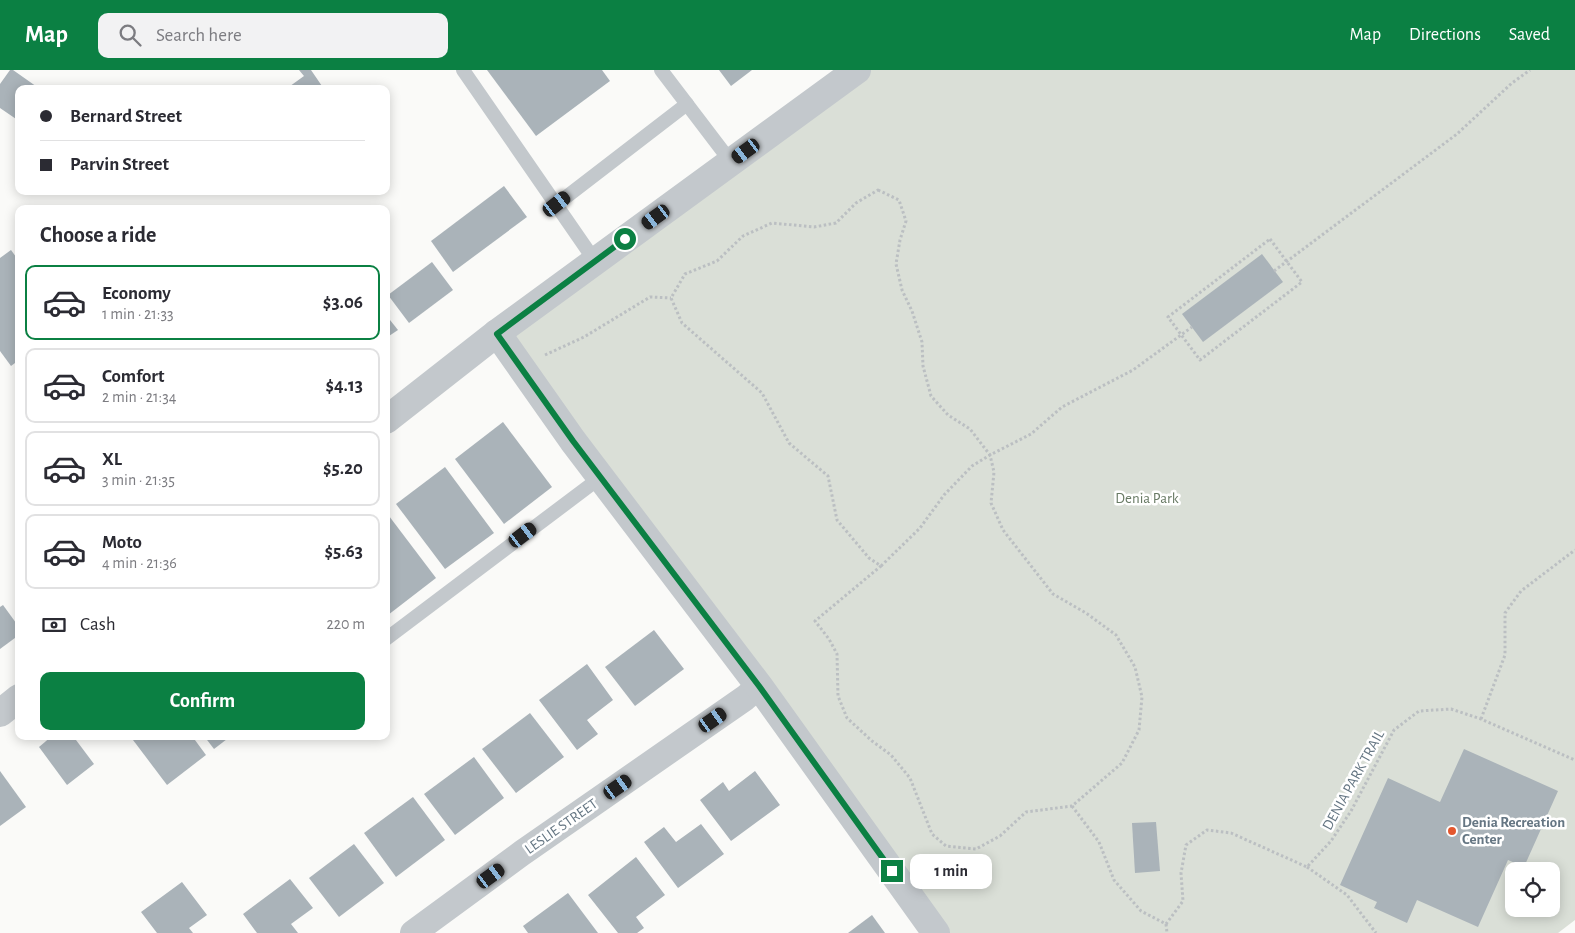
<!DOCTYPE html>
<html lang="en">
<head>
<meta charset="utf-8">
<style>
  :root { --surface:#fff; --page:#f2f2f3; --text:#2b2b33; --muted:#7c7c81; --line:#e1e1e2; --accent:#0b8043 }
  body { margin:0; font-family:"Alegreya Sans",sans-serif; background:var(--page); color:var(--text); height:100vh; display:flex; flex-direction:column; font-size:19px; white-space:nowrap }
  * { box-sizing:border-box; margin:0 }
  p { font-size:16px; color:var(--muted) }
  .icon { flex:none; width:28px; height:28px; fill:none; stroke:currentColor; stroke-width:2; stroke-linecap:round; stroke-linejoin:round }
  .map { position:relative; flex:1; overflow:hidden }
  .drawer { position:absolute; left:15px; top:135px; width:375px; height:535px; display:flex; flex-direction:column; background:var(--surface); border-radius:10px; box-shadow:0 2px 12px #0003 }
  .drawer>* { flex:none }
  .top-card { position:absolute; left:15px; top:15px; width:375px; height:110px; border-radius:10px; box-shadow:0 2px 12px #0003; display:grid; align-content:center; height:110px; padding:0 25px; background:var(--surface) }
  .fabs { position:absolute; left:1505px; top:792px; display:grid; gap:10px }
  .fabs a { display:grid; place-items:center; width:55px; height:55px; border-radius:10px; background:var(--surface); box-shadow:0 2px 12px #0003; font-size:25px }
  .end { position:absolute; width:22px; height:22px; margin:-11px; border:6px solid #0b8043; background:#fff; box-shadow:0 0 0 2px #fff }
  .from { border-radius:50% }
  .bubble { position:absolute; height:35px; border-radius:10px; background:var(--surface); box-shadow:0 2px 12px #0003; font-size:16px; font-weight:600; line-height:35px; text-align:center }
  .car { position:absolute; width:15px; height:30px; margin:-15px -8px; border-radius:6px; box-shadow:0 0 4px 1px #0007; background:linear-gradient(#222 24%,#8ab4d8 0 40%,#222 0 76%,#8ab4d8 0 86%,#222 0) }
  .top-card b { display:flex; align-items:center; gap:18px; height:48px; font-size:19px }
  .top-card b+b { border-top:1px solid var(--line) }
  .top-card i { width:12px; height:12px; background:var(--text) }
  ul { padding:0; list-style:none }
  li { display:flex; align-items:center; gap:15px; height:75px; margin:0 10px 8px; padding:0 15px; border:2px solid var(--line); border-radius:10px }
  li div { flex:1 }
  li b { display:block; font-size:19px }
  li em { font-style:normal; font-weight:600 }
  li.current { border-color:var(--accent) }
  li>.icon { width:45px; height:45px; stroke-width:1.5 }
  h2 { padding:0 25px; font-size:22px; line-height:60px }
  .pay { display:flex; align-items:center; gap:12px; height:55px; padding:0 25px; font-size:19px }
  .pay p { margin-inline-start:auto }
  .primary-button { display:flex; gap:10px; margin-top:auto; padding:10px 25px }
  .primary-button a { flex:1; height:58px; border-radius:10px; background:var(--accent); color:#fff; font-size:20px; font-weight:600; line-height:58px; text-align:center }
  header { display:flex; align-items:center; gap:30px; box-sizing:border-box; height:70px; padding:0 25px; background:var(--accent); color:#fff }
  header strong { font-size:24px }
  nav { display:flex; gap:28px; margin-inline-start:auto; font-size:18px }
  .search { width:350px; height:45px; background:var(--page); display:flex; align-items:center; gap:12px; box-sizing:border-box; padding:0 18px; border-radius:10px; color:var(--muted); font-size:19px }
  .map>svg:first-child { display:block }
</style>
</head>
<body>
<header>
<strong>Map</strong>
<div class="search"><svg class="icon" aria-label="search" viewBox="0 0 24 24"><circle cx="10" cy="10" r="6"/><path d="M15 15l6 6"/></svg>Search here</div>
<nav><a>Map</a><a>Directions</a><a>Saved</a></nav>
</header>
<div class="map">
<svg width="1575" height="863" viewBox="0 0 1575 863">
  <rect width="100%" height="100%" fill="#fafaf8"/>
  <path fill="#dadfd7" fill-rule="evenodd" d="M853 0H1575V850L1558 863H935L497 263ZM1514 801H1551V839H1514Z"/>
  <g fill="#aab3b9">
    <polygon points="10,0 13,0 40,19 19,19 19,51 0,38 0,14"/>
    <polygon points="299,0 311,0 324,19 286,19 304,6"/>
    <polygon points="487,0 602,0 610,11 536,66"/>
    <polygon points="719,0 752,0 731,16"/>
    <polygon points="504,116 527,147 453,202 431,171"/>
    <polygon points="11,180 19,191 19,290 11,296 0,281 0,188"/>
    <polygon points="1262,184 1283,212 1203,272 1182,244"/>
    <polygon points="432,192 453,220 409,253 388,225"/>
    <polygon points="386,245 398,260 386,268"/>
    <polygon points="503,352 552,417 504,454 455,389"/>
    <polygon points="445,397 494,463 445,499 396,434"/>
    <polygon points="386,442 436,508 388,545 386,543"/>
    <polygon points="3,535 19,557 19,565 0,579 0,537"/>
    <polygon points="654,560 684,599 635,636 605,597"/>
    <polygon points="587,594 613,630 587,650 598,664 577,680 539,630"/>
    <polygon points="530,643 564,687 516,723 482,679"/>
    <polygon points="52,666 73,666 94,694 67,715 39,677"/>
    <polygon points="130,666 192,666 206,685 167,715"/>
    <polygon points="204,666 231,666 214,679"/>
    <polygon points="1464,679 1558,721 1524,797 1508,790 1478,857 1417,830 1407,853 1374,838 1377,832 1340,815 1388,708 1440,732"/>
    <polygon points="474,687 504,728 455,765 424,724"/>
    <polygon points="0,701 26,737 0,756"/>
    <polygon points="755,701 780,735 731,771 700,730 723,712 729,721"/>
    <polygon points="413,727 445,770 396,807 364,763"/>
    <polygon points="1156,752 1160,801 1135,803 1132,753"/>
    <polygon points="701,754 724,784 678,818 644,772 664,757 676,772"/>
    <polygon points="354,774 384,813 339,847 309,808"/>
    <polygon points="636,787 665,825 636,847 644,858 637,863 618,863 588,825"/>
    <polygon points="290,809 313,838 291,854 298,863 257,863 243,844"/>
    <polygon points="182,812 207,845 189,858 193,863 157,863 141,842"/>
    <polygon points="568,823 598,863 528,863 523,856"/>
    <polygon points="872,845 885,863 848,863"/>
  </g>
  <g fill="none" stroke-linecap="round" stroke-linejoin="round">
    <g stroke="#bbbfc2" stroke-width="3" stroke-dasharray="2.5 2.5" stroke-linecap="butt">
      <polygon points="878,120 899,130 906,151 900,170 896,194 902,220 912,241 922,272 923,296 931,326 948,345 970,359 990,385 994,402 991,433 1003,460 1053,524 1086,543 1116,565 1135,597 1142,627 1139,660 1122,693 1072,736 1026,742 1000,766 976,779 946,776 932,764 910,708 891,685 872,671 847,648 838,626 837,584 829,569 815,551 881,496 869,488 837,450 828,406 789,373 762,323 682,253 671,228 685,204 717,191 743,166 772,153 814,157 836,153 856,133"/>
      <polygon points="1270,169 1302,212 1200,290 1168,247"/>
      <polyline points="1274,201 1457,64 1512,13 1530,0"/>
      <polyline points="545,285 584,267 650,227 671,228"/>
      <polyline points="881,496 920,458 944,425 972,396 990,385 1031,364 1062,337 1133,300 1192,257"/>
      <polyline points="1481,649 1505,585 1505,543 1521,521 1575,480"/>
      <polyline points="1072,736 1099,772 1114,810 1141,841 1166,854 1183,831 1181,803 1186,775 1207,760 1231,763 1307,797 1331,771 1351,741 1394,660 1419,641 1451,639 1481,649 1575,690"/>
      <polyline points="1307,797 1347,825 1376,863"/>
      <polyline points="1166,854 1167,863"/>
    </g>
    <g stroke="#c3c8cc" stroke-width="14">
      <polyline points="463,0 595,191"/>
      <polyline points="661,0 731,92"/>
      <polyline points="557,134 687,34"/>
      <polyline points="386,569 601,407"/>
    </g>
    <polyline stroke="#c3c8cc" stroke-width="26" points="413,863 522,783 745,628 759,616"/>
    <g stroke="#c3c8cc" stroke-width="28">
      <polyline points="497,263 573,371 759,616 936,863"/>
      <polyline points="386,350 497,263 857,0"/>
      <polyline points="0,643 19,628"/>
    </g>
  </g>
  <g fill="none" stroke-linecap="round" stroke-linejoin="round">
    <polyline stroke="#0b8043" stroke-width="6" points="625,169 497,264 573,371 759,616 892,801"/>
  </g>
  <circle fill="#e4572e" stroke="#fff" stroke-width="2" cx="1452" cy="761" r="5"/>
  <g text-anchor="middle" stroke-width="5" stroke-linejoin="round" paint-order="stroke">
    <g font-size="15" fill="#687a64" stroke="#fff">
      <text x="1147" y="433">Denia Park</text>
    </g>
    <g font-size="15" fill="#657683" stroke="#fff">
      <text transform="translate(1353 710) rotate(-61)" y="5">DENIA PARK TRAIL</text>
      <text transform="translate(561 756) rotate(-35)" y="5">LESLIE STREET</text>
    </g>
    <g font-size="15" font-weight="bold" fill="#657683" stroke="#fff" text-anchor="start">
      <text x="1462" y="757">Denia Recreation<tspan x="1462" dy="17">Center</tspan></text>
    </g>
  </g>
</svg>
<div class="fabs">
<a><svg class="icon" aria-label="locate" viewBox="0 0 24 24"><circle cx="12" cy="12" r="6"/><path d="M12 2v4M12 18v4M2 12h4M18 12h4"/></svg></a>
</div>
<i class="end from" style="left:625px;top:169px"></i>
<i class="end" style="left:892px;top:801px"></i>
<div class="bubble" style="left:910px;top:784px;width:82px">1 min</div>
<i class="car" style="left:746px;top:81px;rotate:234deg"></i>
<i class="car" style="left:557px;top:134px;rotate:52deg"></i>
<i class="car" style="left:656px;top:147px;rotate:234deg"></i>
<i class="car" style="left:523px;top:465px;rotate:53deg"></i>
<i class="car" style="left:713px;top:650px;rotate:55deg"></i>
<i class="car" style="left:618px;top:717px;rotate:55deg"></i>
<i class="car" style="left:491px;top:806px;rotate:54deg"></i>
<div class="top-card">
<b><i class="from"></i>Bernard Street</b>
<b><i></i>Parvin Street</b>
</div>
<section class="drawer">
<h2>Choose a ride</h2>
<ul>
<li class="current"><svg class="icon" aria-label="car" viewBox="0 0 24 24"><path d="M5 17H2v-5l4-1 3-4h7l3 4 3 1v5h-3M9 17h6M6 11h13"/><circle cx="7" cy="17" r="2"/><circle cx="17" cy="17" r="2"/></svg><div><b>Economy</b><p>1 min · 21:33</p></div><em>$3.06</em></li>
<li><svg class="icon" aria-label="car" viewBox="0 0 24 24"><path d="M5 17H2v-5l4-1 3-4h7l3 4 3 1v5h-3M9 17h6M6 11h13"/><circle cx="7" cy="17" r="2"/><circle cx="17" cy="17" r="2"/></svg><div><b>Comfort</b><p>2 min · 21:34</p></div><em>$4.13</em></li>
<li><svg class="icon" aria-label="car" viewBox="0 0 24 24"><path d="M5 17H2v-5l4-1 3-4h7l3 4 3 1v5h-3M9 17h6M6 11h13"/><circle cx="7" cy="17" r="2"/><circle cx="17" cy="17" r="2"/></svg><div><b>XL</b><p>3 min · 21:35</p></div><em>$5.20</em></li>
<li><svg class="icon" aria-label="car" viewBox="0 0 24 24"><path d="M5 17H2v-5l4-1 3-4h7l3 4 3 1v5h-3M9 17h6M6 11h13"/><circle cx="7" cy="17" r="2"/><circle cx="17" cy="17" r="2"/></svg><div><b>Moto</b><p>4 min · 21:36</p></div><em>$5.63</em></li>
</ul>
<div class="pay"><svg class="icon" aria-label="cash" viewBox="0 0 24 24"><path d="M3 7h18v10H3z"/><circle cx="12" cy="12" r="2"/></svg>Cash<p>220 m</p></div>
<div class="primary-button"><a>Confirm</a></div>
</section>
</div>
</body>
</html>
